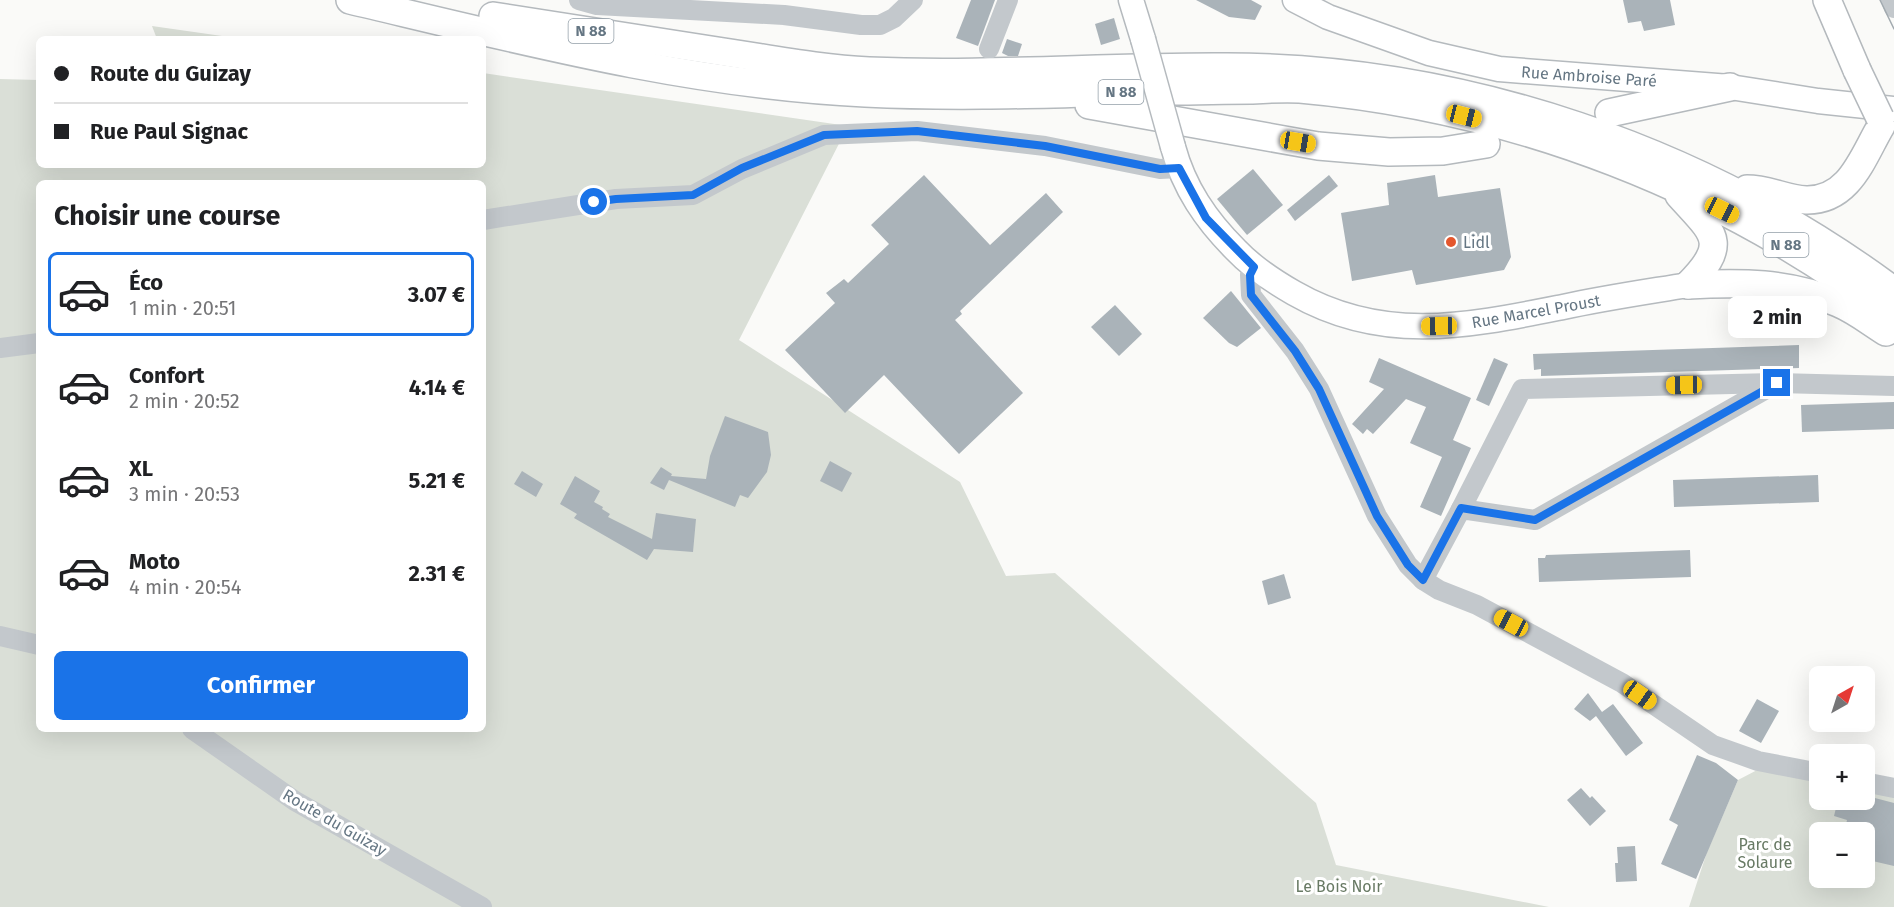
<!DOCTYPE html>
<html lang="fr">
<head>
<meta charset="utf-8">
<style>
  :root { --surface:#fff; --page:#f6f6f6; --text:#202124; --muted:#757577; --line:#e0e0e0; --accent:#1a73e8 }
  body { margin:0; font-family:"Fira Sans",sans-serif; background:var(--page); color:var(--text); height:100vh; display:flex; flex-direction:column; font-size:22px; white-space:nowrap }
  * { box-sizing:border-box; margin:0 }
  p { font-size:20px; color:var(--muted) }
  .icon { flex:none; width:33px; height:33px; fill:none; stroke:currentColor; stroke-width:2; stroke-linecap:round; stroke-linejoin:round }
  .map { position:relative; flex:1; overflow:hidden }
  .details { position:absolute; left:36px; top:180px; width:450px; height:552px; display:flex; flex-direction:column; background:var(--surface); border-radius:9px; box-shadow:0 6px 24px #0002 }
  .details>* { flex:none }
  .guide { position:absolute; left:36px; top:36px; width:450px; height:132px; border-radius:9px; box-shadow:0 6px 24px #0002; display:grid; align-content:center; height:132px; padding:0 18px; background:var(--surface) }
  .needle { width:39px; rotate:39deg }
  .controls { position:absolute; left:1809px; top:666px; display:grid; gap:12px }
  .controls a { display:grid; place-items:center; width:66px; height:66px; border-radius:9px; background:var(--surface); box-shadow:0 6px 24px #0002; font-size:30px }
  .end { position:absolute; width:27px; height:27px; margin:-14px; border:8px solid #1a73e8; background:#fff; box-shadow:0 0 0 3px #fff }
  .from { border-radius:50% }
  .bubble { position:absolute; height:42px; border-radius:9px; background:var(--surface); box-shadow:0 6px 24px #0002; font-size:20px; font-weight:700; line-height:42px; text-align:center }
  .car { position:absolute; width:18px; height:36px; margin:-18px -9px; border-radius:8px; box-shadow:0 0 4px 2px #0007; background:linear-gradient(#f5c518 24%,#345 0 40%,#f5c518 0 76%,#345 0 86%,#f5c518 0) }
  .guide b { display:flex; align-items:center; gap:21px; height:57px; font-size:22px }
  .guide b+b { border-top:2px solid var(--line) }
  .guide i { width:15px; height:15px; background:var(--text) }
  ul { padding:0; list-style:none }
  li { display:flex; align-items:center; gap:18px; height:84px; margin:0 12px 9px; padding:0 6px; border:3px solid transparent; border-radius:9px }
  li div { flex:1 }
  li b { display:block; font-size:22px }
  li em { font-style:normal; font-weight:700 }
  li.selected { border-color:var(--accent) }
  li>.icon { width:54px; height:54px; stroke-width:1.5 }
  h2 { padding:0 18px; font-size:27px; line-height:72px }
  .action { display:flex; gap:12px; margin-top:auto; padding:12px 18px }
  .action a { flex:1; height:69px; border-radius:9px; background:var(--accent); color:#fff; font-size:24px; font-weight:700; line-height:69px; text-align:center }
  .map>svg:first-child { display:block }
</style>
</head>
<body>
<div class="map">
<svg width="1894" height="907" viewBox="0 0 1894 907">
  <rect width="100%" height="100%" fill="#fafaf8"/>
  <g fill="#dadfd7" fill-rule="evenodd">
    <polygon points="152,26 243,39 157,39"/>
    <path d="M483 73 848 126 739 340 960 482 1006 576 1055 573 1316 803 1336 865 1549 907H0V79L39 80V165H483ZM39 183H483V729H39Z"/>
    <path d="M1761 768 1819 781 1820 800H1864L1865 790 1894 797V907H1689L1707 852 1738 780ZM1820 832H1864V878H1820Z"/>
  </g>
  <g fill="#aab3b9">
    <polygon points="971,0 995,0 978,46 956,38"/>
    <polygon points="1196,0 1251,0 1262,6 1255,20 1229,17"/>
    <polygon points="1623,0 1670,0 1675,25 1644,31 1641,21 1628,23"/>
    <polygon points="1114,18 1120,39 1101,45 1095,24"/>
    <polygon points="1007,39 1022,44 1018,56 1008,56 1002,53"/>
    <polygon points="1253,169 1283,205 1247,235 1217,199"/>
    <polygon points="924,175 990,245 1046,193 1063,212 960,311 962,314 955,320 1023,393 959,454 884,375 845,413 785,350 835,303 826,293 844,279 848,283 889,244 871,225"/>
    <polygon points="1329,175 1338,186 1295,221 1287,210"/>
    <polygon points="1435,175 1438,197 1500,188 1511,257 1504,270 1416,285 1412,270 1352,281 1341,213 1389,205 1387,183"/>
    <polygon points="1231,291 1261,328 1237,347 1229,343 1203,318"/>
    <polygon points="1115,305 1142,334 1119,356 1091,327"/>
    <polygon points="1799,345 1799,368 1541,376 1541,369 1534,370 1533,354"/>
    <polygon points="1379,358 1471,398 1453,440 1471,448 1441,516 1420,507 1442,457 1410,443 1426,407 1406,399 1373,434 1367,429 1363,434 1352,424 1384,389 1369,382"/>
    <polygon points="1494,358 1508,364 1489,406 1476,400"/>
    <polygon points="1894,402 1894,429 1802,432 1801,405"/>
    <polygon points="725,416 768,432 771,455 767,472 748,498 740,495 735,507 669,480 664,490 650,483 661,467 672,474 671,476 706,479 710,456"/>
    <polygon points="830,461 852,473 842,492 820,481"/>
    <polygon points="522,471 543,484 536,497 514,484"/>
    <polygon points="1818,475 1819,502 1674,507 1673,480"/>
    <polygon points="575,476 600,491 594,502 603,507 602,509 610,514 608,517 652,539 656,513 696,519 693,552 654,549 647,560 574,518 577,514 560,504"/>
    <polygon points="1690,550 1691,577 1539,582 1538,558 1545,558 1546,555"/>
    <polygon points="1284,574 1291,598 1268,605 1262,581"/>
    <polygon points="1588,693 1602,712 1613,704 1643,743 1626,756 1596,716 1590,721 1574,709"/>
    <polygon points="1757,699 1779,711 1761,743 1739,731"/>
    <polygon points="1697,755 1716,763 1738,780 1696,879 1661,864 1678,825 1669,820"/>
    <polygon points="1581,788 1590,798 1592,796 1606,811 1590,826 1567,800"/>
    <polygon points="1871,797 1894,803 1894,866 1864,859 1864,832 1844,832 1847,820 1834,816 1838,800 1870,800"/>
    <polygon points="1635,846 1637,881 1616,882 1615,863 1618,863 1617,847"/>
  </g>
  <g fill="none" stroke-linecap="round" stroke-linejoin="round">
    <g stroke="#b5babe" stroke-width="27">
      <g id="major">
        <polyline points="1131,0 1143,39"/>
        <polyline points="1295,0 1328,17 1429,53 1499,69 1730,87 1818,101 1894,109"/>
        <path d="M1173 147C1184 188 1206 220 1236 250 1253 268 1273 281 1294 293 1383 344 1467 326 1563 307 1604 298 1646 292 1688 285"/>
      </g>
    </g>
    <g stroke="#b4b9bd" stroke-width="30">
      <g id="highway">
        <path d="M350 0C519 40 690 85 865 93 967 98 1069 93 1171 91 1198 91 1225 90 1252 90 1268 89 1284 88 1300 89 1515 108 1723 188 1894 319"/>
        <polyline points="1827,0 1857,70"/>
        <path d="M493 16C570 28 647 40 724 52 771 59 821 69 869 71 989 76 1107 66 1227 67 1464 68 1704 149 1894 291"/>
        <polyline points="1089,105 1318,146 1389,152 1443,151 1486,144"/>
        <polyline points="1609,113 1730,87"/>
        <path d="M1747 189C1769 189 1785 199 1806 200 1850 201 1863 156 1881 126"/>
        <path d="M1679 195C1713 233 1731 242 1688 285"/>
        <path d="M1688 285C1739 282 1790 282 1838 303 1855 310 1870 322 1886 332"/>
      </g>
    </g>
    <g stroke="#c3c8cc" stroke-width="20">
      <polyline points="579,0 597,5 784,15 861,25 880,25 894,18 913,0"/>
      <polyline points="1891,0 1894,8"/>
      <polyline points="989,49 1008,0"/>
      <polyline points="483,220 616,199 693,195 742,169 824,135 917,131 1045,146 1160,169 1179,168"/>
      <polyline points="1254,267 1250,275 1251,295 1295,351 1319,389 1377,516 1408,565 1423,580 1439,590 1477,605 1622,683 1713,745 1758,761 1820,773"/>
      <polyline points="0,348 39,343"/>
      <polyline points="1461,509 1522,389 1774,383"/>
      <polyline points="1423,580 1461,509 1535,520 1777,383 1894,386"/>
      <polyline points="0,636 39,645"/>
      <polyline points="192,729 295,801 482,907"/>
      <polyline points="1864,782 1894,788"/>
    </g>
    <use href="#major" stroke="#fff" stroke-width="24"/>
    <use href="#highway" stroke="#fff" stroke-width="27"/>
    <polyline stroke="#a2aab0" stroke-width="1.5" points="1880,0 1894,29"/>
    <g stroke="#b5babe" stroke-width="27" stroke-linecap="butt">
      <polyline id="major-bridge" points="1143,39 1173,147"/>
    </g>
    <g stroke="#b4b9bd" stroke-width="30" stroke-linecap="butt">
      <polyline id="highway-bridge" points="1857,70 1880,118"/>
    </g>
    <use href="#major-bridge" stroke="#fff" stroke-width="24"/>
    <use href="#highway-bridge" stroke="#fff" stroke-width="27"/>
  </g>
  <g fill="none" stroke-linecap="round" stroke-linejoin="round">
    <polyline stroke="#1a73e8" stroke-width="8" points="594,202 616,199 693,195 742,168 824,135 917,131 1045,146 1160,169 1179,168 1206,218 1254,267 1250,275 1251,295 1295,351 1319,389 1377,516 1408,565 1423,580 1461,508 1535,520 1777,383"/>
  </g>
  <circle fill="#e4572e" stroke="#fff" stroke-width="2" cx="1451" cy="242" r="6"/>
  <g text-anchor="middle" stroke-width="6" stroke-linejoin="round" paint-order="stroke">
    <g fill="#fff" stroke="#939fa8" stroke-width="1.5">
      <rect x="568.5" y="19" width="45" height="24" rx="4.5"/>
      <rect x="1098.5" y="80" width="45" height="24" rx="4.5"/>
      <rect x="1763.5" y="233" width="45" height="24" rx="4.5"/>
    </g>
    <g font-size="15" font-weight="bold" fill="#657683">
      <text x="591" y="36">N 88</text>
      <text x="1121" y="97">N 88</text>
      <text x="1786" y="250">N 88</text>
    </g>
    <g font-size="16" fill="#657683" stroke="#fff">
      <text transform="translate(1589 76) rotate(4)" y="6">Rue Ambroise Paré</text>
      <text transform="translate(1536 311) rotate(-10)" y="6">Rue Marcel Proust</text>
      <text transform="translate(335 822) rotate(30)" y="6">Route du Guizay</text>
    </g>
    <g font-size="16" fill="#657683" stroke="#fff" text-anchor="start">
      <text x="1463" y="248">Lidl</text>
    </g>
    <g font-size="16" fill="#687a64" stroke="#fff">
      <text x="1765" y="850">Parc de<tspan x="1765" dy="18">Solaure</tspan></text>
      <text x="1339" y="892">Le Bois Noir</text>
    </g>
  </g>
</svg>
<div class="controls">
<a><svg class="needle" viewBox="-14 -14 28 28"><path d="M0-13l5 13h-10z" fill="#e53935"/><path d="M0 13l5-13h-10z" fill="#757577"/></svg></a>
<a>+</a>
<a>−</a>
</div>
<i class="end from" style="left:594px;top:202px"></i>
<i class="end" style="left:1777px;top:383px"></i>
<div class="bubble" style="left:1728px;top:296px;width:99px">2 min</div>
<i class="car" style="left:1464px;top:116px;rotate:104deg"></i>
<i class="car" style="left:1298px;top:142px;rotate:100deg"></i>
<i class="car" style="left:1722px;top:210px;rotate:116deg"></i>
<i class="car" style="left:1439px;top:326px;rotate:269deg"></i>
<i class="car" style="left:1684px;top:385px;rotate:269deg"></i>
<i class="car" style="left:1511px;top:623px;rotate:298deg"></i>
<i class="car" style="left:1640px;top:695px;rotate:125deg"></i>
<div class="guide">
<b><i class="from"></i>Route du Guizay</b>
<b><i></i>Rue Paul Signac</b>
</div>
<section class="details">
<h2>Choisir une course</h2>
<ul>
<li class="selected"><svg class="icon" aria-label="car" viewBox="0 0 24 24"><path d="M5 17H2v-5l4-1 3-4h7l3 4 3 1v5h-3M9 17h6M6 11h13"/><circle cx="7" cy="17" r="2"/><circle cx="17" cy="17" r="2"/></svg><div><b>Éco</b><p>1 min · 20:51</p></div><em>3.07 €</em></li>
<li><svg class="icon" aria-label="car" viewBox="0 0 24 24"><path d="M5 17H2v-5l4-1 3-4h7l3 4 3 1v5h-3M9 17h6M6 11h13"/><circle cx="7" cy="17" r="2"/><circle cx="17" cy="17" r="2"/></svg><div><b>Confort</b><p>2 min · 20:52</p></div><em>4.14 €</em></li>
<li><svg class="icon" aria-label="car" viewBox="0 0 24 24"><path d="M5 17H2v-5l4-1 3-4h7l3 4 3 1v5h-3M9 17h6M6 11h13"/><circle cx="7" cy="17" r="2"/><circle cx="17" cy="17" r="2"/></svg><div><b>XL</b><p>3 min · 20:53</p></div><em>5.21 €</em></li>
<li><svg class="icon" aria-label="car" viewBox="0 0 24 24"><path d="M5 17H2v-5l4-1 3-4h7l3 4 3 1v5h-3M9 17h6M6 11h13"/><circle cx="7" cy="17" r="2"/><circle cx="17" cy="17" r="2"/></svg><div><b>Moto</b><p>4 min · 20:54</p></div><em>2.31 €</em></li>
</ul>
<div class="action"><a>Confirmer</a></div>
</section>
</div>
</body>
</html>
